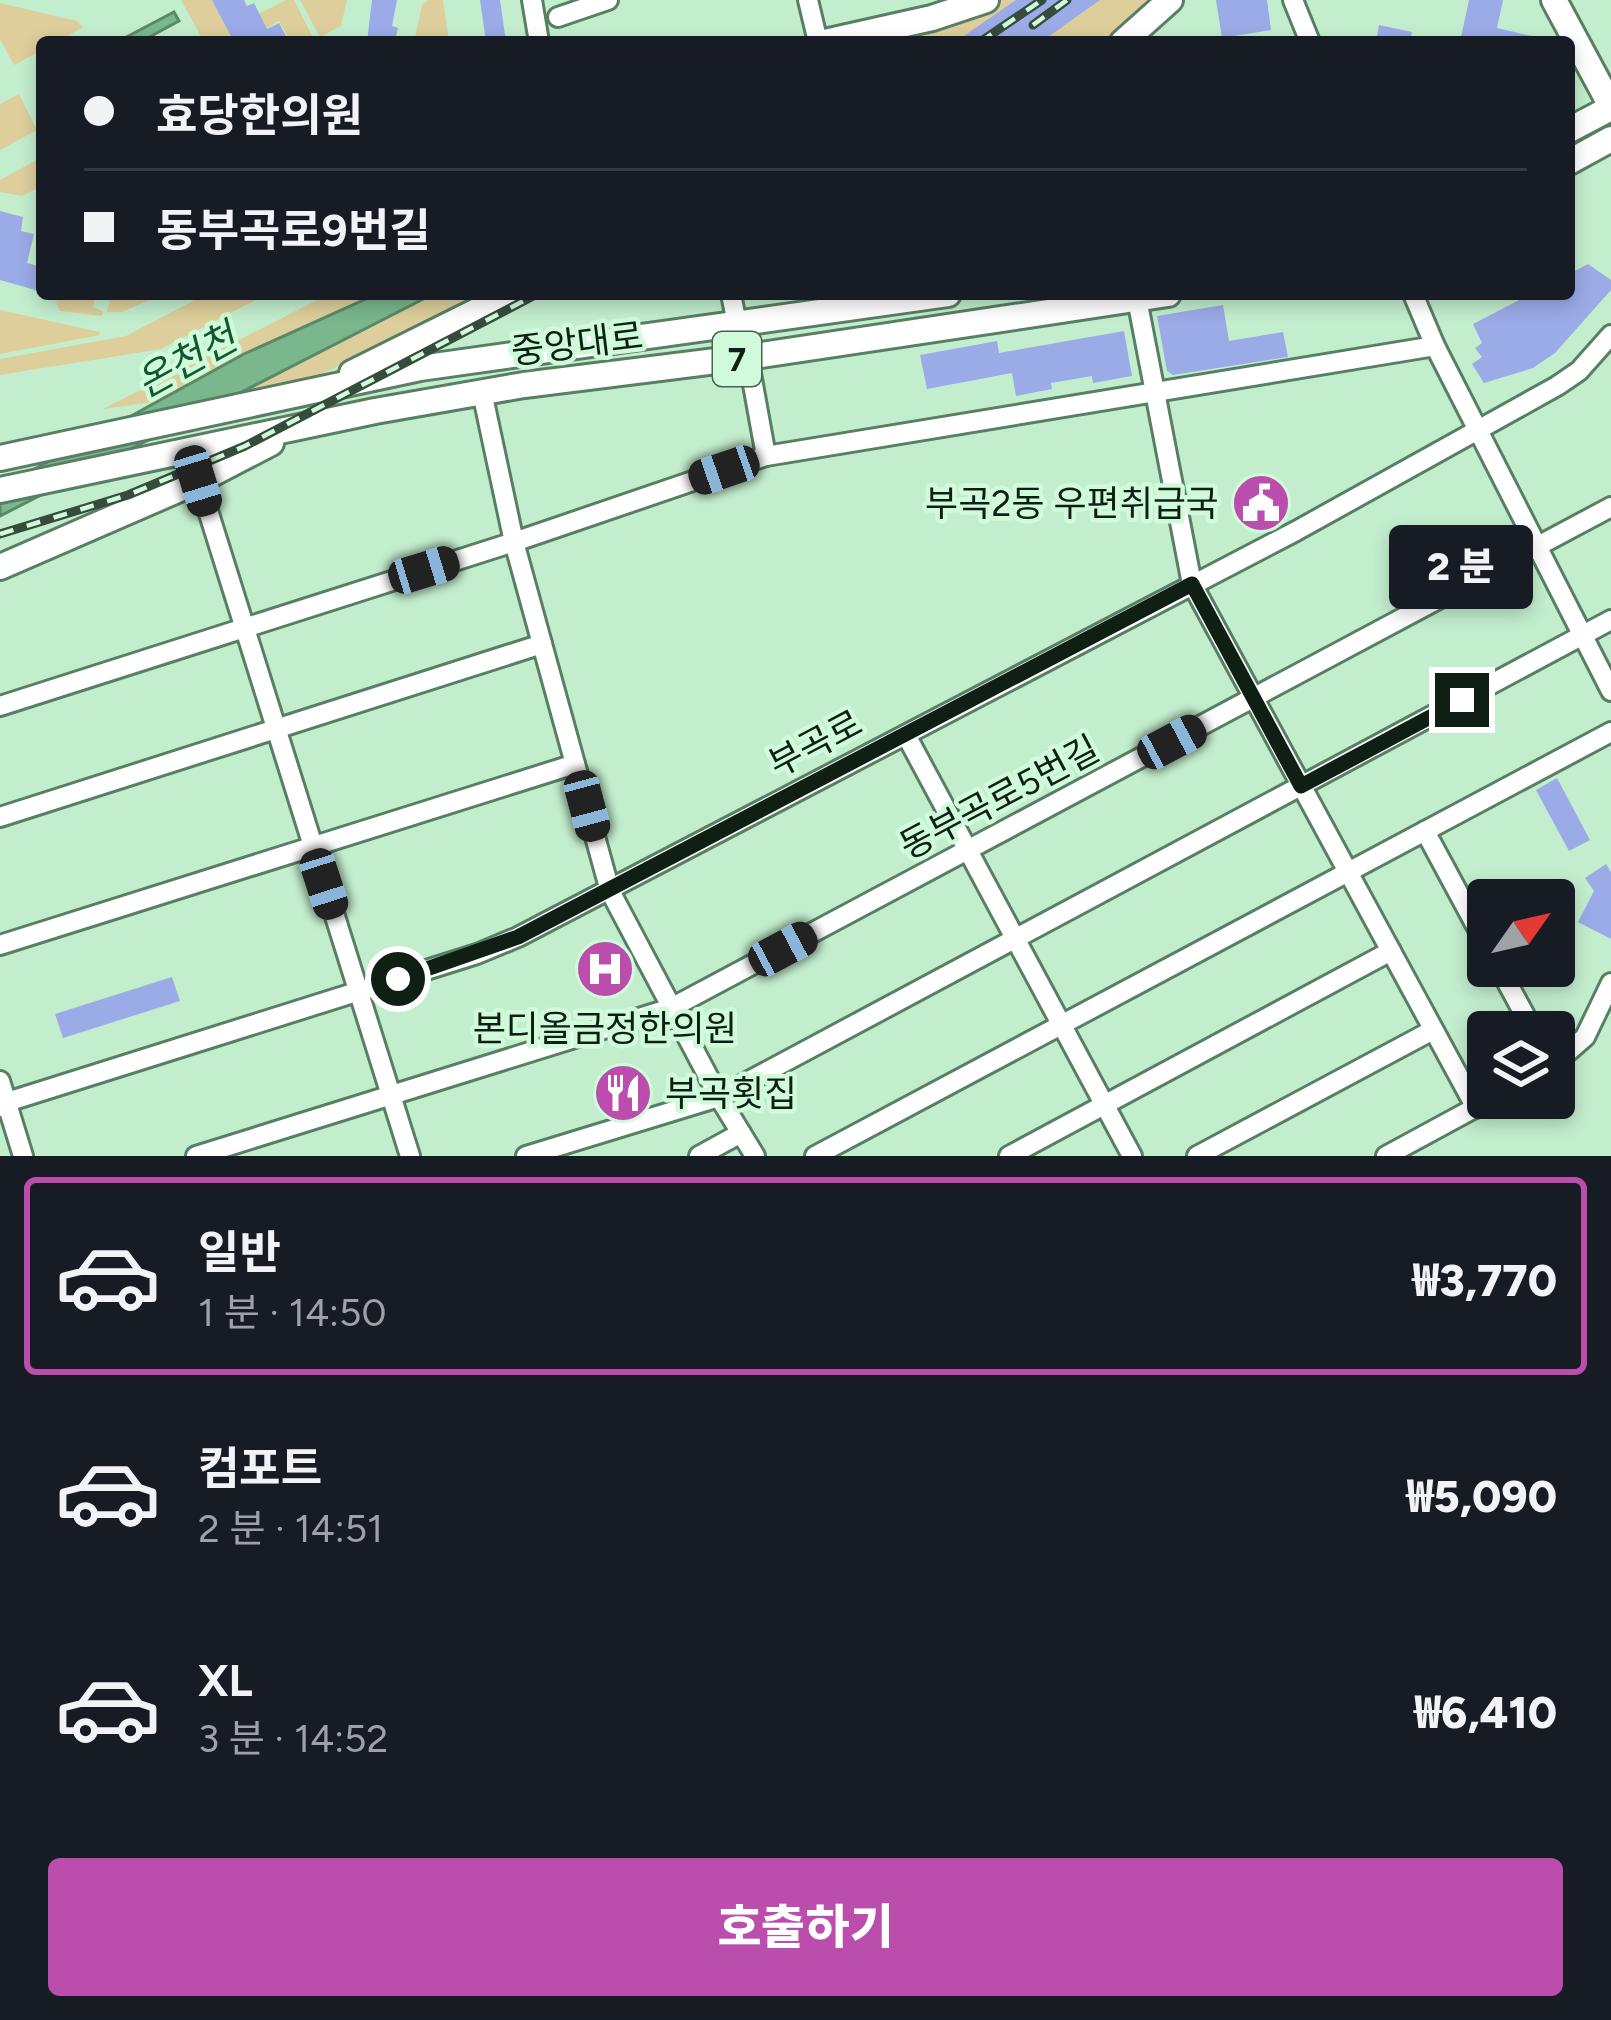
<!DOCTYPE html>
<html lang="ko">
<head>
<meta charset="utf-8">
<style>
  :root { --surface:#171b24; --page:#242831; --text:#f1f3f6; --muted:#9ea1a6; --line:#363941; --accent:#bb4ead }
  body { margin:0; font-family:Figtree,"Noto Sans KR",sans-serif; background:var(--page); color:var(--text); height:100vh; display:flex; flex-direction:column; font-size:45px; white-space:nowrap }
  * { box-sizing:border-box; margin:0 }
  p { font-size:39px; color:var(--muted) }
  .icon { flex:none; width:66px; height:66px; fill:none; stroke:currentColor; stroke-width:2; stroke-linecap:round; stroke-linejoin:round }
  .map { position:relative; height:1156px; overflow:hidden }
  .panel { display:flex; flex-direction:column; background:var(--surface); flex:1 }
  .panel>* { flex:none }
  .guide { position:absolute; left:36px; top:36px; width:1539px; height:264px; border-radius:12px; box-shadow:0 6px 18px #0003; display:grid; align-content:center; height:264px; padding:0 48px; background:var(--surface) }
  .needle { width:78px; rotate:56deg }
  .buttons { position:absolute; left:1467px; top:879px; display:grid; gap:24px }
  .buttons a { display:grid; place-items:center; width:108px; height:108px; border-radius:12px; background:var(--surface); box-shadow:0 6px 18px #0003; font-size:60px }
  .end { position:absolute; width:54px; height:54px; margin:-27px; border:15px solid #0f1f14; background:#fff; box-shadow:0 0 0 6px #fff }
  .from { border-radius:50% }
  .bubble { position:absolute; height:84px; border-radius:12px; background:var(--surface); box-shadow:0 6px 18px #0003; font-size:39px; font-weight:800; line-height:84px; text-align:center }
  .car { position:absolute; width:36px; height:72px; margin:-36px -18px; border-radius:15px; box-shadow:0 0 9px 3px #0007; background:linear-gradient(#222 24%,#8ab4d8 0 40%,#222 0 76%,#8ab4d8 0 86%,#222 0) }
  .guide b { display:flex; align-items:center; gap:42px; height:114px; font-size:45px }
  .guide b+b { border-top:3px solid var(--line) }
  .guide i { width:30px; height:30px; background:var(--text) }
  ul { padding:21px 0 0; list-style:none }
  li { display:flex; align-items:center; gap:36px; height:198px; margin:0 24px 18px; padding:0 24px; border:6px solid transparent; border-radius:12px }
  li div { flex:1 }
  li b { display:block; font-size:45px }
  li em { font-style:normal; font-weight:800 }
  li.on { border-color:var(--accent) }
  li>.icon { width:108px; height:108px; stroke-width:1.5 }
  .cta { display:flex; gap:24px; margin-top:auto; padding:24px 48px }
  .cta a { flex:1; height:138px; border-radius:12px; background:var(--accent); color:#fff; font-size:48px; font-weight:800; line-height:138px; text-align:center }
  .map>svg:first-child { display:block }
</style>
</head>
<body>
<div class="map">
<svg width="1611" height="1156" viewBox="0 0 1611 1156">
  <rect width="100%" height="100%" fill="#c3eece"/>
  <g fill="#ddce9b">
    <polygon points="181,0 232,0 243,22 286,0 294,0 315,41 291,42 279,21 241,42 204,42"/>
    <polygon points="300,0 347,0 341,26 320,37"/>
    <polygon points="428,0 443,0 449,42 414,42 422,5"/>
    <polygon points="997,0 1150,0 1103,42 893,42"/>
    <polygon points="0,3 77,21 83,27 57,42 42,42 42,50 14,65 0,39"/>
    <polygon points="19,94 37,130 0,150 0,104"/>
    <polygon points="42,157 42,186 22,196 0,192 0,180"/>
    <polygon points="58,294 106,294 105,299 95,297 93,307 103,311 102,316 60,311 56,304"/>
    <polygon points="111,294 163,294 122,312 107,312"/>
    <polygon points="206,294 267,294 161,349 0,375 0,359 126,336"/>
    <polygon points="329,294 485,294 308,381 103,409"/>
    <polygon points="0,310 99,332 100,335 0,354"/>
  </g>
  <g fill="#7ab78c" stroke="#5a8968" stroke-width="3">
    <polygon points="174,12 179,21 140,42 117,42"/>
    <polygon points="377,294 433,294 0,516 0,488 244,354"/>
  </g>
  <g fill="#9babe7">
    <polygon points="212,0 244,0 247,6 254,3 267,29 279,23 289,42 234,42"/>
    <polygon points="372,0 397,0 392,26 398,28 395,40 367,42"/>
    <polygon points="480,0 500,0 506,42 486,42"/>
    <polygon points="1016,0 1100,0 1041,42 955,42"/>
    <polygon points="1216,0 1267,0 1271,30 1222,38"/>
    <polygon points="1469,0 1503,0 1497,28 1536,37 1535,42 1460,42"/>
    <polygon points="1379,25 1412,32 1410,42 1376,42"/>
    <polygon points="0,211 23,217 21,231 34,234 27,263 42,267 42,292 0,280"/>
    <polygon points="1588,264 1611,280 1611,290 1555,353 1533,368 1484,383 1472,364 1482,357 1475,348 1482,343 1473,324 1531,294 1569,294 1569,274"/>
    <polygon points="1223,305 1229,341 1283,332 1288,357 1173,375 1167,371 1157,316"/>
    <polygon points="1124,331 1132,376 1093,383 1092,376 1051,383 1052,389 1016,396 1012,373 927,389 920,355 997,341 999,353"/>
    <polygon points="1557,778 1590,840 1569,851 1536,790"/>
    <polygon points="1606,864 1611,872 1611,939 1578,922 1594,891 1585,878"/>
    <polygon points="172,977 180,1001 63,1038 55,1014"/>
  </g>
  <g fill="none" stroke-linecap="round" stroke-linejoin="round">
    <g stroke="#587f63" stroke-width="24">
      <g id="minor">
        <polyline points="532,0 539,42"/>
        <polyline points="808,0 818,42"/>
        <polyline points="1293,0 1310,42"/>
        <polyline points="558,17 608,0"/>
        <polyline points="731,294 737,324"/>
        <polyline points="1413,294 1435,346 1611,691"/>
        <polyline points="1137,299 1192,584 1476,1108"/>
        <polyline points="748,357 766,456"/>
        <polyline points="482,392 514,542 610,891 719,1097 755,1156"/>
        <polyline points="190,453 410,1156"/>
        <polyline points="0,706 514,542 766,456 1435,346"/>
        <polyline points="906,735 1132,1156"/>
        <polyline points="0,817 542,644"/>
        <polyline points="1425,831 1488,948"/>
        <polyline points="0,945 575,764"/>
        <polyline points="1498,966 1534,1032"/>
        <polyline points="1554,1064 1585,1037 1611,983"/>
        <polyline points="0,1081 23,1156"/>
        <polyline points="7,1102 477,954 518,937 1296,531 1557,386 1579,371 1611,335"/>
        <polyline points="196,1156 671,1008 1611,507"/>
        <polyline points="526,1156 719,1097 1611,620"/>
        <polyline points="699,1156 741,1133"/>
        <polyline points="815,1156 1611,732"/>
        <polyline points="1009,1156 1391,951"/>
        <polyline points="1197,1156 1433,1030"/>
        <polyline points="1386,1156 1493,1098"/>
      </g>
    </g>
    <g stroke="#587f63" stroke-width="30">
      <g id="major">
        <polyline points="1554,0 1611,106"/>
        <polyline points="825,42 932,18 986,0"/>
        <polyline points="1123,42 1170,0"/>
        <polyline points="1569,130 1611,108"/>
        <polyline points="1569,162 1611,139"/>
        <polyline points="352,373 511,294"/>
        <polyline points="0,458 420,368 948,294"/>
        <polyline points="0,490 375,411 524,385 748,357 1168,294"/>
        <polyline points="0,567 198,481 271,443"/>
        <polyline points="0,1104 7,1102"/>
      </g>
    </g>
    <use href="#minor" stroke="#fff" stroke-width="18"/>
    <use href="#major" stroke="#fff" stroke-width="24"/>
    <g stroke="#354b3c" stroke-width="9">
      <g id="rail">
        <polyline points="1033,25 1067,0"/>
        <polyline points="980,42 1042,0"/>
        <polyline points="0,534 128,495 245,446 537,294"/>
      </g>
    </g>
    <use href="#rail" stroke="#d0fbdb" stroke-width="4.5" stroke-dasharray="14" stroke-linecap="butt"/>
  </g>
  <g fill="none" stroke-linecap="round" stroke-linejoin="round">
    <polyline stroke="#0f1f14" stroke-width="15" points="398,979 518,937 1192,584 1301,786 1462,700"/>
  </g>
  <defs>
    <g id="civic-disc" transform="scale(3)"><circle r="9.5" fill="#bb4ead" stroke="#d0fbdb"/><path d="M-.6-6.5H3V-4.5H.6V-3L4-1V1h2V6H-6V1h2V-1L-.6-3ZM-1.2 2.5V6h2.4V2.5Z" fill="#fff"/></g>
    <g id="hospital-disc" transform="scale(3)"><circle r="9.5" fill="#bb4ead" stroke="#d0fbdb"/><path d="M-5-5h3v3.5h4V-5h3V5h-3V1.5h-4V5h-3Z" fill="#fff"/></g>
    <g id="restaurant-disc" transform="scale(3)"><circle r="9.5" fill="#bb4ead" stroke="#d0fbdb"/><path d="M-5-6h1v4h1v-4h1v4h1v-4h1v5L-1.5 .5V6h-2V.5L-5-1ZM5-6V6H3V1.5H1.5Q1.5-4 5-6Z" fill="#fff"/></g>
  </defs>
  <g fill-rule="evenodd">
    <use href="#civic-disc" x="1261" y="503"/>
    <use href="#hospital-disc" x="605" y="969"/>
    <use href="#restaurant-disc" x="623" y="1093"/>
  </g>
  <g text-anchor="middle" stroke-width="9" stroke-linejoin="round" paint-order="stroke">
    <rect fill="#d0fbdb" stroke="#496150" stroke-width="3" x="713" y="332" width="48" height="54" rx="9"/>
    <g font-size="33" font-weight="bold" fill="#0f1f14">
      <text x="737" y="371">7</text>
    </g>
    <g font-size="36" fill="#0f1f14" stroke="#d0fbdb">
      <text transform="translate(577 343) rotate(-7)" y="13">중앙대로</text>
      <text transform="translate(815 743) rotate(-28)" y="13">부곡로</text>
      <text transform="translate(999 797) rotate(-28)" y="13">동부곡로5번길</text>
    </g>
    <g font-size="36" fill="#0f1f14" stroke="#d0fbdb" text-anchor="end">
      <text x="1219" y="516">부곡2동 우편취급국</text>
      <text x="605" y="1041" text-anchor="middle">본디올금정한의원</text>
      <text x="665" y="1106" text-anchor="start">부곡횟집</text>
    </g>
    <g font-size="39" font-style="italic" fill="#11572f" stroke="#d0fbdb">
      <text transform="translate(186 360) rotate(-29)" y="14">온천천</text>
    </g>
  </g>
</svg>
<div class="buttons">
<a><svg class="needle" viewBox="-14 -14 28 28"><path d="M0-13l5 13h-10z" fill="#e53935"/><path d="M0 13l5-13h-10z" fill="#9ea1a6"/></svg></a>
<a><svg class="icon" aria-label="layers" viewBox="0 0 24 24"><path d="M12 4l9 5-9 5-9-5zM3 14l9 5 9-5"/></svg></a>
</div>
<i class="end from" style="left:398px;top:979px"></i>
<i class="end" style="left:1462px;top:700px"></i>
<div class="bubble" style="left:1389px;top:525px;width:144px">2 분</div>
<i class="car" style="left:724px;top:470px;rotate:251deg"></i>
<i class="car" style="left:198px;top:481px;rotate:163deg"></i>
<i class="car" style="left:424px;top:570px;rotate:73deg"></i>
<i class="car" style="left:1172px;top:742px;rotate:62deg"></i>
<i class="car" style="left:587px;top:806px;rotate:165deg"></i>
<i class="car" style="left:324px;top:884px;rotate:162deg"></i>
<i class="car" style="left:783px;top:949px;rotate:62deg"></i>
<div class="guide">
<b><i class="from"></i>효당한의원</b>
<b><i></i>동부곡로9번길</b>
</div>
</div>
<section class="panel">
<ul>
<li class="on"><svg class="icon" aria-label="car" viewBox="0 0 24 24"><path d="M5 17H2v-5l4-1 3-4h7l3 4 3 1v5h-3M9 17h6M6 11h13"/><circle cx="7" cy="17" r="2"/><circle cx="17" cy="17" r="2"/></svg><div><b>일반</b><p>1 분 · 14:50</p></div><em>₩3,770</em></li>
<li><svg class="icon" aria-label="car" viewBox="0 0 24 24"><path d="M5 17H2v-5l4-1 3-4h7l3 4 3 1v5h-3M9 17h6M6 11h13"/><circle cx="7" cy="17" r="2"/><circle cx="17" cy="17" r="2"/></svg><div><b>컴포트</b><p>2 분 · 14:51</p></div><em>₩5,090</em></li>
<li><svg class="icon" aria-label="car" viewBox="0 0 24 24"><path d="M5 17H2v-5l4-1 3-4h7l3 4 3 1v5h-3M9 17h6M6 11h13"/><circle cx="7" cy="17" r="2"/><circle cx="17" cy="17" r="2"/></svg><div><b>XL</b><p>3 분 · 14:52</p></div><em>₩6,410</em></li>
</ul>
<div class="cta"><a>호출하기</a></div>
</section>
</body>
</html>
